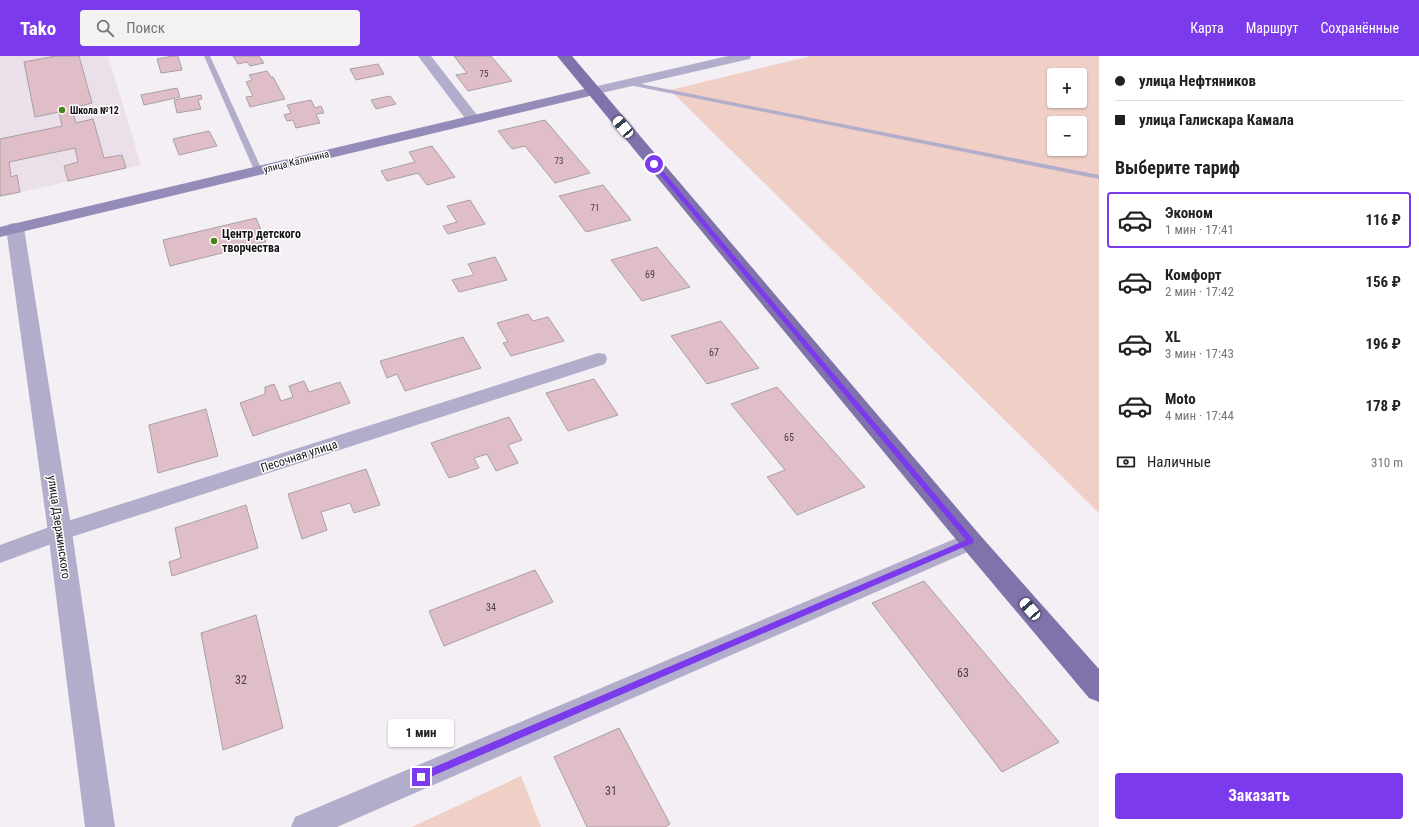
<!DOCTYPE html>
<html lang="ru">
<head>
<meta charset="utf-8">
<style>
  :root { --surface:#fff; --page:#f2f2f2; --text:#222; --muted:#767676; --line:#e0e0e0; --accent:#7c3aed }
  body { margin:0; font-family:"Roboto Condensed",sans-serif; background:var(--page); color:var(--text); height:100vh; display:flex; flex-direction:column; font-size:15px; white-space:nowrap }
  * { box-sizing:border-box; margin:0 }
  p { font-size:13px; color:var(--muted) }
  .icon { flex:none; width:22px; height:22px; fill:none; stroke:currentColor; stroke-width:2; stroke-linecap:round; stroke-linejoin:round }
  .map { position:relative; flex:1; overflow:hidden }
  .sheet { display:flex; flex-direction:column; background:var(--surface); width:320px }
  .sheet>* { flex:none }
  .banner { display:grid; align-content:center; height:88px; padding:0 16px; background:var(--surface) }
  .tools { position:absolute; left:1047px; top:12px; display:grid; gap:8px }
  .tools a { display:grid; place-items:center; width:40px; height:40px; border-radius:4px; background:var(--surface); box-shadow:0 1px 3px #0004; font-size:20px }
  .end { position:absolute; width:18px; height:18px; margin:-9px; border:5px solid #7c3aed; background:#fff; box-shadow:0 0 0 2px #fff }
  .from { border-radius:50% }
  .bubble { position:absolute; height:28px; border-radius:4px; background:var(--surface); box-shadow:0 1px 3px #0004; font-size:13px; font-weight:700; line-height:28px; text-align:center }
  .car { position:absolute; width:12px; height:24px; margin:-12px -6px; border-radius:5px; box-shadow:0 0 3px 1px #0007; background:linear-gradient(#fff 24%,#345 0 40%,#fff 0 76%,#345 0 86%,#fff 0) }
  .banner b { display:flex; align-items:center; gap:14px; height:38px; font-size:15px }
  .banner b+b { border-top:1px solid var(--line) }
  .banner i { width:10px; height:10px; background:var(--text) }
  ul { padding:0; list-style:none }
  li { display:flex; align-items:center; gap:12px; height:56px; margin:0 8px 6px; padding:0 8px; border:2px solid transparent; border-radius:4px }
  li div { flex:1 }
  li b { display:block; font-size:15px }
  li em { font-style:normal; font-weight:700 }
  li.on { border-color:var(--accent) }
  li>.icon { width:36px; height:36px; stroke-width:1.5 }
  h2 { padding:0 16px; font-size:18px; line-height:48px }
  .pay { display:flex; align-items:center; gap:10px; height:44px; padding:0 16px; font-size:15px }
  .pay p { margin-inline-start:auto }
  .action { display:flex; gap:8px; margin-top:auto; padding:8px 16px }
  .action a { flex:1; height:46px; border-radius:4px; background:var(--accent); color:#fff; font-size:16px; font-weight:700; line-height:46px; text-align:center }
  header { display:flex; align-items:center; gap:24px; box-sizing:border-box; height:56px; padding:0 20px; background:var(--accent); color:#fff }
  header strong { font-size:19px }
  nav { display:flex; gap:22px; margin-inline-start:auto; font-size:14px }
  .search { width:280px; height:36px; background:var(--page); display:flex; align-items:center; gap:10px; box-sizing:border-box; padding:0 14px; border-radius:4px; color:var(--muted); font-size:15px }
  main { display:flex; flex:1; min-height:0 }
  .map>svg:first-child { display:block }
</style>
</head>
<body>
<header>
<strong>Tako</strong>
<div class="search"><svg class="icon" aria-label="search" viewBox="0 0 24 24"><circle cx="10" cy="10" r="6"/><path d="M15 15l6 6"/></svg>Поиск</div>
<nav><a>Карта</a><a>Маршрут</a><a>Сохранённые</a></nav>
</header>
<main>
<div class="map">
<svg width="1099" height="771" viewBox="0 0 1099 771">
  <rect width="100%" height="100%" fill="#f4eff4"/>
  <polygon fill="#ebe0ea" points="0,0 108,0 141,109 0,141"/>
  <g fill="#f0cfc7" fill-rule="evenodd">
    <path d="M811 0H1099V457L670 34ZM1054 19H1080V45H1054ZM1054 67H1080V93H1054Z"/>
    <polygon points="521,720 541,771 412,771"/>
  </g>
  <g fill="#e0bec7" stroke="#a7a0a2">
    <polygon points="56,0 79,0 92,47 72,52 76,67 93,63 104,102 122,99 126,112 68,125 64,110 78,106 75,92 9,106 11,121 17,119 20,136 0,140 0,83 62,70 59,56 35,61 24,6"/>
    <polygon points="173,0 178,0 182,14 161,17 157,3"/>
    <polygon points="233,0 259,0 264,7 250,10 247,6 238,8"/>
    <polygon points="454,0 491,0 512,25 468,35 456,19 467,17"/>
    <polygon points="378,8 384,18 356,24 350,13"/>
    <polygon points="267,15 271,21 273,21 285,43 250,51 246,41 253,40 246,26 252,24 249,19"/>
    <polygon points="177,32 180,41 144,49 141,39"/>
    <polygon points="201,39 202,43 198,44 201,53 177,57 174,44"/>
    <polygon points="390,40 396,48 376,53 371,44"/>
    <polygon points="311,44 315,52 321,50 324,57 316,58 320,67 296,72 293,64 287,65 284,59 291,57 287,49"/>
    <polygon points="545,64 590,117 555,127 525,90 512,93 498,75"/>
    <polygon points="209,75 217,90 179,99 173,83"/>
    <polygon points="432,90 455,121 427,129 418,117 387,125 381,115 415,106 409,96"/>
    <polygon points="603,129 631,164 586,176 559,140"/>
    <polygon points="470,144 485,168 448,178 443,170 457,166 447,150"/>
    <polygon points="256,162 266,186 170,210 163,184"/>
    <polygon points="657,191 690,231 642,245 611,204"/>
    <polygon points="495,201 507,224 459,236 452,224 474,219 468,208"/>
    <polygon points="528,258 533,265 548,261 564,285 511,300 503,287 508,286 497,267"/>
    <polygon points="721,265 759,312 707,328 671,280"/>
    <polygon points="463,281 481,312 405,335 397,318 387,322 380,305"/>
    <polygon points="594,323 618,359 568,375 546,337"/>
    <polygon points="304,325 309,336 340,326 350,347 253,380 240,347 265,338 265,331 274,328 281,345 293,341 289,330"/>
    <polygon points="777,331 865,431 797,459 767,421 785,414 731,348"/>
    <polygon points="206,353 218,400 158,417 149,369"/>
    <polygon points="509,361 522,384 508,389 518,407 496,415 487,398 474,402 479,412 449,422 431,387"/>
    <polygon points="366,413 380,449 354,457 350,447 321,456 327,474 302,483 288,438"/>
    <polygon points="246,449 258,492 172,520 169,506 181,502 175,472"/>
    <polygon points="535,514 553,546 444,590 429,555"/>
    <polygon points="924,525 1059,686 1002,716 872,547"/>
    <polygon points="256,559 283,672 223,694 201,577"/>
    <polygon points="619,672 670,768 665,771 587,771 554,701"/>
  </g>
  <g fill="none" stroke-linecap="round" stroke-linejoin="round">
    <g fill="#b3adcc" fill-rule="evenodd">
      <polygon points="204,0 210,0 262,114 261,116 258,116 254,114"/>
      <polygon points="626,25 1099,119 1099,123 624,28 624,26"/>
    </g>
    <g fill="#b3adcc" fill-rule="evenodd">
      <polygon points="418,0 431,0 477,59 479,62 477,65 472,66 467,65"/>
      <polygon points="728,0 751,0 750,3 745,4 593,39 588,38 586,35 588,32 593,31"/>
      <polygon points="598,297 605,298 607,303 605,308 65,483 0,507 0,489 52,470"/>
      <polygon points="971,476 979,479 982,485 979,491 337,771 291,771 295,761"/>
    </g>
    <polygon fill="#b3adcc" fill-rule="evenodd" points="15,167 21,168 24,172 72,476 115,771 85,771 48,476 6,172 9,168"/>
    <polygon fill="#958bb9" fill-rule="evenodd" points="593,31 598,32 600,35 598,38 0,181 0,171"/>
    <polygon fill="#8073ab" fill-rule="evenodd" points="557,0 572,0 979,478 1099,613 1099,646 1089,642 963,492"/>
  </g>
  <polygon fill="#7c3aed" points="652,107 656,107 974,484 973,487 421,725 418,724 417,721 418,718 966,484 652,109"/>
  <g fill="#4c821a" stroke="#fff" stroke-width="1.5">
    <circle cx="62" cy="54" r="4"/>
    <circle cx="214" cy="185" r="4"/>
  </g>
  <g text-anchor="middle" stroke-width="3" stroke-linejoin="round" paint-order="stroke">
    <g font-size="9" fill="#483e42">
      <text x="484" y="21">75</text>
      <text x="559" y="108">73</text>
      <text x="595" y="155">71</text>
    </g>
    <g font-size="10" font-weight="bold" fill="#151315" stroke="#fff" text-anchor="start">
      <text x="70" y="58">Школа №12</text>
    </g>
    <g font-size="10" fill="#151315" stroke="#fff">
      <text transform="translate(296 105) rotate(-14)" y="4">улица Калинина</text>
    </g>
    <g font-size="10" fill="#483e42">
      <text x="650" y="222">69</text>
      <text x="714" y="300">67</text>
      <text x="789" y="385">65</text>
      <text x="491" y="555">34</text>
    </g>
    <g font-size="12" font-weight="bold" fill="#151315" stroke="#fff" text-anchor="start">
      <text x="222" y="182">Центр детского<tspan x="222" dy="14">творчества</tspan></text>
    </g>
    <g font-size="12" fill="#151315" stroke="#fff">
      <text transform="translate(299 400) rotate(-18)" y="4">Песочная улица</text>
      <text transform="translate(59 471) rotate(82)" y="4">улица Дзержинского</text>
    </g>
    <g font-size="12" fill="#483e42">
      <text x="963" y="621">63</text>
      <text x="241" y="628">32</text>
      <text x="611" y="739">31</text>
    </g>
  </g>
</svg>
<div class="tools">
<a>+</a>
<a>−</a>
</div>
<i class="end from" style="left:654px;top:108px"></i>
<i class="end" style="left:421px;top:721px"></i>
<div class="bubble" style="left:388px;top:663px;width:66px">1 мин</div>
<i class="car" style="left:623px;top:71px;rotate:320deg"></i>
<i class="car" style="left:1030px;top:553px;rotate:319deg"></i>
</div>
<section class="sheet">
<div class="banner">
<b><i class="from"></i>улица Нефтяников</b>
<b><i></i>улица Галискара Камала</b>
</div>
<h2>Выберите тариф</h2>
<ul>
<li class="on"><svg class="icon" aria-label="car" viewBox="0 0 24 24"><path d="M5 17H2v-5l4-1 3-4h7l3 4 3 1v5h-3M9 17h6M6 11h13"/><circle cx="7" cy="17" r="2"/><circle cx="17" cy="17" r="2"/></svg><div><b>Эконом</b><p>1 мин · 17:41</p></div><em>116 ₽</em></li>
<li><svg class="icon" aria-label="car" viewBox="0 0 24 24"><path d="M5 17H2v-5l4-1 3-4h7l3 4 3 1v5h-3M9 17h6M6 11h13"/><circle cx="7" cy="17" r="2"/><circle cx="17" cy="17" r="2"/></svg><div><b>Комфорт</b><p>2 мин · 17:42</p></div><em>156 ₽</em></li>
<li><svg class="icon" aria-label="car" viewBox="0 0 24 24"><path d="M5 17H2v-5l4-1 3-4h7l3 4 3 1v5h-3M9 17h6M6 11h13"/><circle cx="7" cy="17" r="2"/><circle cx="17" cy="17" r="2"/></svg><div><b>XL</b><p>3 мин · 17:43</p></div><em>196 ₽</em></li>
<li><svg class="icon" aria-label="car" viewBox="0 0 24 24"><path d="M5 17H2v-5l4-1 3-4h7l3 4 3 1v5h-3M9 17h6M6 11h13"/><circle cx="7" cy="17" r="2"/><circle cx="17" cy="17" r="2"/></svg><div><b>Moto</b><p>4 мин · 17:44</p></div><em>178 ₽</em></li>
</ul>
<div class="pay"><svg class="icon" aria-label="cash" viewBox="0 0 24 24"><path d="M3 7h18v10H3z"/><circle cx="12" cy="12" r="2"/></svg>Наличные<p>310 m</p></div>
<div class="action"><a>Заказать</a></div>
</section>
</main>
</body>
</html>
